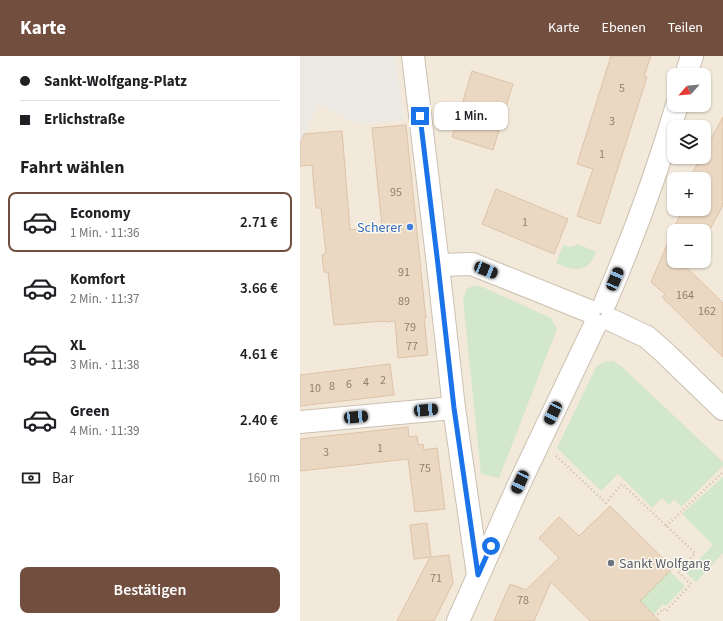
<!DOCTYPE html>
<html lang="de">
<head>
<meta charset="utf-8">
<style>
  :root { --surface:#fff; --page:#f6f6f6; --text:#202124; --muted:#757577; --line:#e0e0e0; --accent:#724e3e }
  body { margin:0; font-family:"Source Sans 3",sans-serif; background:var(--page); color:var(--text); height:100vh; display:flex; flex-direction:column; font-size:15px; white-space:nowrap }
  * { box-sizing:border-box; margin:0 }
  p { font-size:13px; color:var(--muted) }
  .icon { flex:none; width:22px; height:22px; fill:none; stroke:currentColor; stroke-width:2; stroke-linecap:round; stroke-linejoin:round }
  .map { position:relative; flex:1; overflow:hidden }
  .side { display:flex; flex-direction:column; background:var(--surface); width:300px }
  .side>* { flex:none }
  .banner { display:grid; align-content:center; height:88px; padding:0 20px; background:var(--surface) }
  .needle { width:26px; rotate:243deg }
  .fabs { position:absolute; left:367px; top:12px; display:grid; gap:8px }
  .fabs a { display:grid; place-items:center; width:44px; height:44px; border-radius:8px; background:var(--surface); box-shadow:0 1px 3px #0004; font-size:20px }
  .end { position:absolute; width:18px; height:18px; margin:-9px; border:5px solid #1a73e8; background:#fff; box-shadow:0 0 0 2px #fff }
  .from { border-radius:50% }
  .bubble { position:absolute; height:28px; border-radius:8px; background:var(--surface); box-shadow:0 1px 3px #0004; font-size:13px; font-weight:600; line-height:28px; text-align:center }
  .car { position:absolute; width:12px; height:24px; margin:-12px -6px; border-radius:5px; box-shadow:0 0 3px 1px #0007; background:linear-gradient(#222 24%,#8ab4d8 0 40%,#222 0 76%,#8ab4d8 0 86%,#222 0) }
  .banner b { display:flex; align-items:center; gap:14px; height:38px; font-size:15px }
  .banner b+b { border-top:1px solid var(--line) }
  .banner i { width:10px; height:10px; background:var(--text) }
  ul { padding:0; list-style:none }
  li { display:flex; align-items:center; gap:12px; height:60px; margin:0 8px 6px; padding:0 12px; border:2px solid transparent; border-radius:8px }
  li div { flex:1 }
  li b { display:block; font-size:15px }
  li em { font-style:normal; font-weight:600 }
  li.on { border-color:var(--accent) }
  li>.icon { width:36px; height:36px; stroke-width:1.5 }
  h2 { padding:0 20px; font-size:18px; line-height:48px }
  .pay { display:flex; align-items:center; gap:10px; height:44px; padding:0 20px; font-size:15px }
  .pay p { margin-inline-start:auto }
  .primary-button { display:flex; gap:8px; margin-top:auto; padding:8px 20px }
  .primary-button a { flex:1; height:46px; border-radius:8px; background:var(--accent); color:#fff; font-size:16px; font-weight:600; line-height:46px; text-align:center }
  header { display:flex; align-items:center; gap:24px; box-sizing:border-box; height:56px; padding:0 20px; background:var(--accent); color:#fff }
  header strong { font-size:19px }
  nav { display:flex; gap:22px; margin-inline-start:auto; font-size:14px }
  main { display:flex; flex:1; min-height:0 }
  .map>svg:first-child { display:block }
</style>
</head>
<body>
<header>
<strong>Karte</strong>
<nav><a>Karte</a><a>Ebenen</a><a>Teilen</a></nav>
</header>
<main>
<section class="side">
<div class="banner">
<b><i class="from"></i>Sankt-Wolfgang-Platz</b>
<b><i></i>Erlichstraße</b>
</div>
<h2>Fahrt wählen</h2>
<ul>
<li class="on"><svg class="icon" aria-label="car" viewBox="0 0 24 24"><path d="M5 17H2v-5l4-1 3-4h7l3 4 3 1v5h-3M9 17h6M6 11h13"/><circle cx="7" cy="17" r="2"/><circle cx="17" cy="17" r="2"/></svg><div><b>Economy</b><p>1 Min. · 11:36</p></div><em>2.71 €</em></li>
<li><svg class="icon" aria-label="car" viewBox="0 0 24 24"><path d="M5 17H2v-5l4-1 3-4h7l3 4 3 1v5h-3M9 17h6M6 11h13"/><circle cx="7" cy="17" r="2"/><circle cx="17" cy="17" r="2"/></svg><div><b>Komfort</b><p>2 Min. · 11:37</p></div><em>3.66 €</em></li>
<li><svg class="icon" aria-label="car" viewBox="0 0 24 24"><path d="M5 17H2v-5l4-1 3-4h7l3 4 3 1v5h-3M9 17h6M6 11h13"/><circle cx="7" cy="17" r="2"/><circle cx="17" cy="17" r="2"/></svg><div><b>XL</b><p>3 Min. · 11:38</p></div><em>4.61 €</em></li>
<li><svg class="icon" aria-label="car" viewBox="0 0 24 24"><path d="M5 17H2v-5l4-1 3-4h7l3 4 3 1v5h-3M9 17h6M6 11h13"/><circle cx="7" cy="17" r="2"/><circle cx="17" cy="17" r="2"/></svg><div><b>Green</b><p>4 Min. · 11:39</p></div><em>2.40 €</em></li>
</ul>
<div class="pay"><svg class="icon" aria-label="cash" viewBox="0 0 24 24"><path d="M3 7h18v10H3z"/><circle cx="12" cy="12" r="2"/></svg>Bar<p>160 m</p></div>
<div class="primary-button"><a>Bestätigen</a></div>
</section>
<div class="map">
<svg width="423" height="565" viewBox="0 0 423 565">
  <rect width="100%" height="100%" fill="#fbf6eb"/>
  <path fill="#f2e9da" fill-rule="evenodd" d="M95 0H423V565H0V88L19 48 57 68 104 64ZM374 19H404V49H374ZM374 71H404V101H374ZM374 123H404V153H374ZM374 175H404V205H374Z"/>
  <polygon fill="#ece8e3" points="0,0 95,0 104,64 57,68 19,48 0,88"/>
  <g fill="#d3e7ca">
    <path d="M278 188 296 196C288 218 273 215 256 207L263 189 271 191Z"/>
    <polygon points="172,230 180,230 251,262 257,273 199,422 181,418 163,244 166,234"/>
    <polygon points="313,305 321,310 423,406 423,410 381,451 374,443 369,449 362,442 352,452 318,418 301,435 257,392 296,311 303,306"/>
    <polygon points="423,421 423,497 396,526 386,517 413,489 382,458"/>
    <polygon points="369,515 385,530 366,550 363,548 354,558 340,545"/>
  </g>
  <g fill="#ebd8c3" stroke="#dec2a7">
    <polygon points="311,0 351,0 344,20 347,21 300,168 277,160 293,113 277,108"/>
    <polygon points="172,15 213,28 193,94 152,81"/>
    <polygon points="423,61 423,149 409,175 374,175 374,205 380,205 423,247 423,301 362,241 365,238 351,226 382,154 380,153 404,153 404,123 389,123 401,101 404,101 404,96"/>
    <polygon points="106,69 125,254 126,262 124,262 128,299 98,302 95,265 86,266 86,265 34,269 28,216 24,216 22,199 26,197 21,152 16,152 12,109 0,110 0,88 4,78 42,75 50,174 82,170 72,72"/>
    <polygon points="196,133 268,163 254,198 182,168"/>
    <polygon points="90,308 94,339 0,350 0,319"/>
    <polygon points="108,371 109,381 117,380 118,389 123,388 124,394 137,392 145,453 115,456 108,403 0,415 0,383"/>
    <polygon points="310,450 373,512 340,545 360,565 290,565 251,526 234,565 194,565 210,528 226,534 259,502 239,482 259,461 279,480"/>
    <polygon points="127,467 131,501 149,499 153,527 134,565 97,565 130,501 114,503 110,469"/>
  </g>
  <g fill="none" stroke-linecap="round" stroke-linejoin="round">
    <g stroke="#ccc0b1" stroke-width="24">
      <g id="minor">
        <polyline points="113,0 138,209 154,352 178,519"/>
        <polyline points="386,19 392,0"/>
        <polyline points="138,209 172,208 289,255"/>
        <path d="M305 247C333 182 357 117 377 49"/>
        <polyline points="311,264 347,281 364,296 423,353"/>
        <polyline points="0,366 154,352"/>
        <polyline points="158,565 220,426 295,269"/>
      </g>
    </g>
    <g stroke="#d3bda8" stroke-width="2.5" stroke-dasharray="1 3" stroke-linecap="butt">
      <polyline points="256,400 306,447 322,428 395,497 378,516 391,528 366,555 363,553 356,560"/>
      <polyline points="366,470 423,416"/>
    </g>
    <use href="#minor" stroke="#fff" stroke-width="22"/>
  </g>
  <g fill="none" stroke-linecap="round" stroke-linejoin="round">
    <polyline stroke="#1a73e8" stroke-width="5" points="120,60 138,209 154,352 178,519 191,490"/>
  </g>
  <circle fill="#3f7fe0" stroke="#fdfaf1" stroke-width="1.5" cx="110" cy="171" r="4"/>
  <circle fill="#6b7280" stroke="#fdfaf1" stroke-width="1.5" cx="311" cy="507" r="4"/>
  <g text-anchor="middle" stroke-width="3" stroke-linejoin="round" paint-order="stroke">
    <g font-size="12" fill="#917f6d">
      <text x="322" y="36">5</text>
      <text x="312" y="69">3</text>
      <text x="302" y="102">1</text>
      <text x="96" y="140">95</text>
      <text x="225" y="170">1</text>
      <text x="104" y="220">91</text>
      <text x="385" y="243">164</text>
      <text x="104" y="249">89</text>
      <text x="407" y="259">162</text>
      <text x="110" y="275">79</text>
      <text x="112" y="294">77</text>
      <text x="83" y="328">2</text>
      <text x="66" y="330">4</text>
      <text x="49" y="332">6</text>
      <text x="32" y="334">8</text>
      <text x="15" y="336">10</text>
      <text x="80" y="396">1</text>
      <text x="26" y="400">3</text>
      <text x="125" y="416">75</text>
      <text x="136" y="526">71</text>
      <text x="223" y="548">78</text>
    </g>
    <g font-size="14" fill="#366cbe" stroke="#fdfaf1" text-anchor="end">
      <text x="102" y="176">Scherer</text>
    </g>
    <g font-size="14" fill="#5b616d" stroke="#fdfaf1" text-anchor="start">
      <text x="319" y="512">Sankt Wolfgang</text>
    </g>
  </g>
</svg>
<div class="fabs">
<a><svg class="needle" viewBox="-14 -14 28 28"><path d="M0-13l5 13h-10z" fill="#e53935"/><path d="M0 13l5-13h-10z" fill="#757577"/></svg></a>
<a><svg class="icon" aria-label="layers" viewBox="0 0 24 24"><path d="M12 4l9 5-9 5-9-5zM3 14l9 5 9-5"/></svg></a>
<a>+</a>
<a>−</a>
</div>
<i class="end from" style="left:191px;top:490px"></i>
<i class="end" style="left:120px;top:60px"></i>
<div class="bubble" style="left:134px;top:46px;width:74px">1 Min.</div>
<i class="car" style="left:186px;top:214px;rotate:112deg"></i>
<i class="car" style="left:315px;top:223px;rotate:23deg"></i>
<i class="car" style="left:126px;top:354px;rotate:85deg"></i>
<i class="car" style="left:253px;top:357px;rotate:206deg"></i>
<i class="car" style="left:56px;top:361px;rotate:85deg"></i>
<i class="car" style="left:220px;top:426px;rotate:205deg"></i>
</div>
</main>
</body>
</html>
